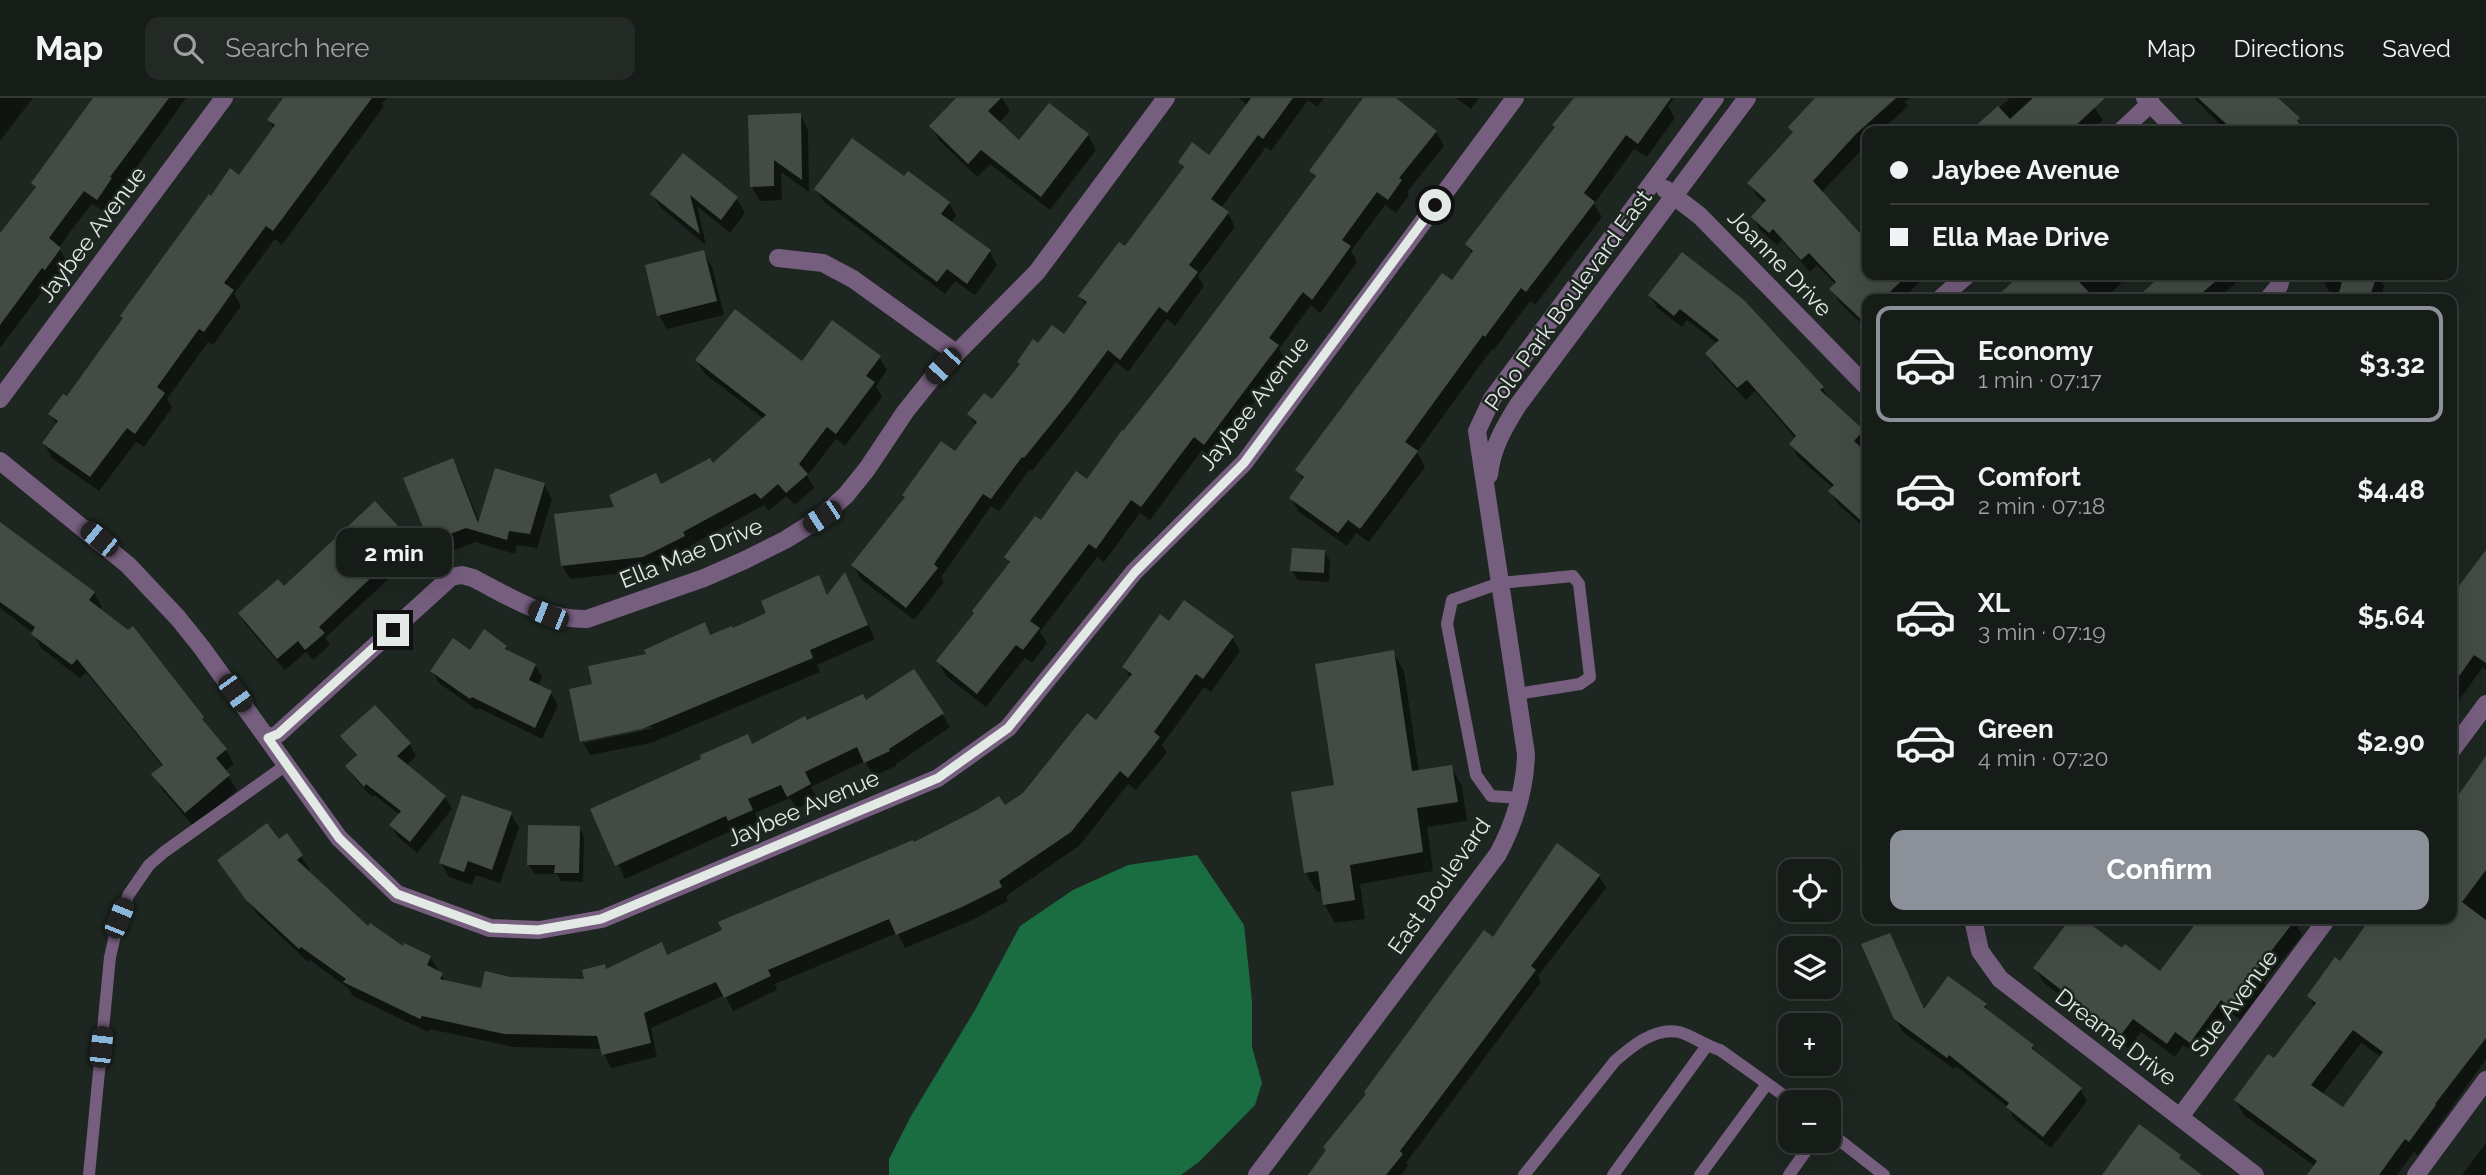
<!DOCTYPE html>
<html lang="en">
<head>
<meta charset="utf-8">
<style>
  :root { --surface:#161c18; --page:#232925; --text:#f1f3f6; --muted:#9ea1a2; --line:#353a37; --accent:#8c9099 }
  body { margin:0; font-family:Raleway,sans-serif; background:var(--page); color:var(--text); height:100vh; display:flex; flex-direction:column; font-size:26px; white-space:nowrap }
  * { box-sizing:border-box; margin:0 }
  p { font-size:23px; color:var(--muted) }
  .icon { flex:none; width:38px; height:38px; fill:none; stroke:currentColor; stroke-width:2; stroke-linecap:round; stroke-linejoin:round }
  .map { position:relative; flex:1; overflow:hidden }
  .details { position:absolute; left:1862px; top:196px; width:595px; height:630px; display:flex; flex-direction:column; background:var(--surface); border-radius:14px; box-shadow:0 7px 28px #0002,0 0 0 2px var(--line) }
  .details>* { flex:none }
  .guide { position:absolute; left:1862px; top:28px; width:595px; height:154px; border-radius:14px; box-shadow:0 7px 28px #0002,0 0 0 2px var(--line); display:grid; align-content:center; height:154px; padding:0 28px; background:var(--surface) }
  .fabs { position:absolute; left:1778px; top:761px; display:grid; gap:14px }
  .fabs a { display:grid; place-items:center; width:63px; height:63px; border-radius:14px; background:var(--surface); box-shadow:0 7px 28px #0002,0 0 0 2px var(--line); font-size:35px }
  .end { position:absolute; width:32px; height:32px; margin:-16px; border:9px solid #e3eae5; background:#111; box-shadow:0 0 0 4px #111 }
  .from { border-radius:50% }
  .bubble { position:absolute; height:49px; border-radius:14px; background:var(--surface); box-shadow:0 7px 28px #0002,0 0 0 2px var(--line); font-size:23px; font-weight:700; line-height:49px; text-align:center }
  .car { position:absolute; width:21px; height:42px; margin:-21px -10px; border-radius:9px; box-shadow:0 0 5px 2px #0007; background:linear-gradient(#222 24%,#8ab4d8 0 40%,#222 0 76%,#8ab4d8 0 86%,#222 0) }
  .guide b { display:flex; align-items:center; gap:24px; height:66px; font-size:26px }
  .guide b+b { border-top:2px solid var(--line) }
  .guide i { width:18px; height:18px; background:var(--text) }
  ul { padding:12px 0 0; list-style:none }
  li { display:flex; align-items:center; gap:21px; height:116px; margin:0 14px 10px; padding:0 14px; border:4px solid transparent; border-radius:14px }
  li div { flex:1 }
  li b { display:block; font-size:26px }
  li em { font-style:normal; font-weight:700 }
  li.selected { border-color:var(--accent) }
  li>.icon { width:63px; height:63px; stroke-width:1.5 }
  .action { display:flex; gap:14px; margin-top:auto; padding:14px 28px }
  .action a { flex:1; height:80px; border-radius:14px; background:var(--accent); color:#fff; font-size:28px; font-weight:700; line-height:80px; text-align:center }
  header { display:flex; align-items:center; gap:42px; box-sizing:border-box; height:98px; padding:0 35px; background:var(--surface); border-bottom:2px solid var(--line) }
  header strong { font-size:33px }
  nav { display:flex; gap:38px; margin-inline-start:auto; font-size:24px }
  .search { width:490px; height:63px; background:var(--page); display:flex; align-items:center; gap:18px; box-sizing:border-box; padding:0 24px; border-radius:14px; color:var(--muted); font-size:26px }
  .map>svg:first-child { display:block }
</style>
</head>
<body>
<header>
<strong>Map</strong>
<div class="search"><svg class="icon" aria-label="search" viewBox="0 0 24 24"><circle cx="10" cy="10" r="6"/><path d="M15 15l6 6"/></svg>Search here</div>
<nav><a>Map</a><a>Directions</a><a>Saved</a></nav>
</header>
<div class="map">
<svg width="2486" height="1077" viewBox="0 0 2486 1077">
  <rect width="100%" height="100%" fill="#1d2620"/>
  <polygon fill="#1a6c41" points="1197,757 1244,827 1252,903 1252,949 1262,985 1255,1007 1199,1064 1181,1077 889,1077 889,1061 911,1018 975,912 1020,828 1073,792 1128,767"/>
  <g fill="#0007" fill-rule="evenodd">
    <polygon points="0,0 33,0 0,43"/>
    <polygon points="96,0 186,0 105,114 92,106 73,130 59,150 68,165 53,184 51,182 0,250 0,137 36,91 33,85"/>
    <polygon points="284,0 387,0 382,6 384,8 282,147 275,141 234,196 241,208 213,247 208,244 167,301 172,310 144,349 136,344 99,393 52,360 44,345 57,327 50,316 67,301 211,100 239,80 274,31 269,22"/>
    <polygon points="959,0 1002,0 1010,13 999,25 1020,45 1049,7 1088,37 1096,52 1050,112 990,66 977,79 940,43 931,28"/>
    <polygon points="1239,0 1324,0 1317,9 1308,2 1271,53 1266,49 1221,110 1228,115 1235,129 1198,178 1204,188 1175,228 1167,221 1128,274 1116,264 1077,316 1032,373 1030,371 999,413 991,408 941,479 944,484 914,522 861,481 853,467 956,356 976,328 969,317 992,304 1038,247 1064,238 1086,208 1080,198 1126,150 1184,72 1180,64 1210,59 1248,7"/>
    <polygon points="1366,0 1393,0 1436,34 1444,48 1407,94 1409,97 1396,115 1385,107 1351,153 1357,164 1320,215 1311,207 1279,251 1286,262 1212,360 1202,352 1150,422 1140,415 1104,464 1097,459 1040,534 1047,545 1032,565 1025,560 986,609 946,578 938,563 1010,467 1006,459 1087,383 1124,335 1316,81 1311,73"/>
    <polygon points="1456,0 1479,0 1471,11"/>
    <polygon points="1575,0 1674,0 1668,8 1675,20 1647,59 1634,51 1594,106 1602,119 1535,207 1530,203 1494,252 1492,251 1417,354 1425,369 1369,444 1356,435 1347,448 1299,414 1291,400 1303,382 1298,373 1453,184 1473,157 1467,146 1556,30"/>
    <polygon points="1817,0 1910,0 1905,4 1908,8 1881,33 1867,33 1867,46 1821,95 1859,137 1867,130 1867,177 1930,177 1927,179 1926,177 1903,201 1867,201 1867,231 1839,204 1832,191 1836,187 1817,167 1810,174 1782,142 1777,147 1760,132 1753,119 1765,105 1757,98 1749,85 1794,36 1790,29"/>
    <polygon points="2010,0 2087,0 2103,22 2091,33 1972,33"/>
    <polygon points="2194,0 2275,0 2298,21 2306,33 2230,33 2222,26 2221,28"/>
    <polygon points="800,17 808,32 809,94 781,74 782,102 760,103 752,89"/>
    <polygon points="683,58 737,101 745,115 730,135 697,108 706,147 661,110 652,96"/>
    <polygon points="904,81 949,105 956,118 951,125 990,154 997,167 975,197 955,183 945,196 824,104 816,91"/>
    <polygon points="703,154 712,169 724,217 667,231 659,217"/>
    <polygon points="1683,156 1823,290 1830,303 1863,333 1867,341 1867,348 1863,353 1867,357 1867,432 1838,406 1830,393 1833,390 1798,359 1791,346 1796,341 1755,293 1746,302 1714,268 1707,255 1718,246 1687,222 1682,229 1657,210 1650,197"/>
    <polygon points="2016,177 2129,177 2105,201 1996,201 2016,183 2014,179"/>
    <polygon points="2164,177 2245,177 2217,201 2138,201"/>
    <polygon points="2323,177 2377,177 2384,188 2380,201 2339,201 2340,196 2329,193 2322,180"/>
    <polygon points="879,259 887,272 876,288 882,299 845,348 836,341 807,378 814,390 795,407 786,398 769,413 764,407 690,448 691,452 651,472 570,481 562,468 556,417 617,410 662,388 712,368 764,321 705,276 697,263 803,265"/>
    <polygon points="452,362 460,376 480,426 544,386 552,401 537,450 517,447 515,456 475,444 439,458 430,444 406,381"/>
    <polygon points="0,427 94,495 102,509 100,512 128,534 133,531 226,652 234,666 225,673 237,692 194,729 162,691 154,677 163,669 86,574 80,580 41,550 33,535 0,510"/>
    <polygon points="409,443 416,455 325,540 330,547 313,562 306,554 285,572 246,527 240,516 284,491"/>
    <polygon points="1324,453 1330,463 1329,484 1298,482 1292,473"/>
    <polygon points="2486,456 2486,572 2483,569 2452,612 2452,501"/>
    <path d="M845 478 875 541 817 567 820 574 651 645 590 657 582 643 594 588 649 557 732 532 769 516 818 479 828 498ZM651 628V631L584 645V641Z"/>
    <polygon points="1170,526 1232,539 1240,553 1211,594 1204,589 1162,647 1167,654 1136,692 1128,686 1079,748 1006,798 1008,803 970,823 905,850 897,835 775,886 777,892 733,913 725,897 651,930 657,959 611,970 602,951 513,949 430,931 428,934 353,898 348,890 310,862 308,864 257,816 219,763 278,744 286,738 301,758 310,772 307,774 368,830 403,851 430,859 446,884 483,892 510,881 586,882 661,846 668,858 913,746 1005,709 1024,697 1097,625 1131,581 1124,569"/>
    <polygon points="506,549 509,555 535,567 542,579 538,588 551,595 558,607 542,641 479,610 477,612 439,585 432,573 470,554"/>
    <polygon points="1393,554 1404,573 1419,674 1451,669 1462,688 1467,723 1427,729 1433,773 1360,786 1365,821 1335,825 1324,806 1322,793 1317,794 1306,775 1336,688"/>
    <polygon points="866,605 942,616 950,629 896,666 896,668 874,678 865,663 811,689 817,700 797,711 790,700 755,715 759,726 738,735 735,731 625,781 593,712 807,624"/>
    <polygon points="343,639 409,646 416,658 406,668 445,699 452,711 417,755 398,739 391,727 400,717 374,697 372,699 354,680 347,668 357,659"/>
    <path d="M2486 662V961L2418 1057 2414 1054 2397 1077H2315L2316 1069 2244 1017 2236 1003 2275 963 2315 910 2309 898 2340 865 2373 821H2452V715L2454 712 2452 709ZM2361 945 2381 959 2343 1012 2322 997Z"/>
    <polygon points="511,716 519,730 500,785 476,777 472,787 449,779 441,765"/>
    <polygon points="579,729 584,739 583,784 561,783 557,776 535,776 529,767"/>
    <polygon points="1558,748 1599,778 1606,790 1538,878 1541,884 1406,1065 1408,1068 1401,1077 1310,1077 1493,841"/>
    <polygon points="1867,756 1867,777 1860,765"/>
    <polygon points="2057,821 2081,821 2122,853 2161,875 2202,821 2301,821 2296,827 2302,837 2264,885 2266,888 2240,922 2230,914 2198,957 2183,947 2175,959 2141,934 2128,950 2043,884 2035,870 2065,831"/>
    <polygon points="1985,907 1991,917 2032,948 2037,957 2080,991 2087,1003 2051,1050 2015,1022 2008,1009 1956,968 1954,971 1903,934 1895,921 1924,913"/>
    <polygon points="2486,1045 2486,1077 2462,1077"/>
  </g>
  <g fill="#424c45" fill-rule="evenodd">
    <polygon points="93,0 169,0 110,79 112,80 97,102 84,93 66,117 49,140 61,150 45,172 42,170 0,227 0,135 36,89 31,85"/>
    <polygon points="283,0 372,0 273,133 266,128 224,185 234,192 204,234 199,231 157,289 165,295 135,336 127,330 90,379 42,345 58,323 48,316 63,296 67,298 123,220 120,218 209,96 211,98 230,70 239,77 275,27 267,22"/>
    <polygon points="956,0 1001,0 988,13 1019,42 1049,5 1089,36 1041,99 981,52 968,66 929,28"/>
    <polygon points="1251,0 1293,0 1263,41 1258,37 1211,101 1229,114 1189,167 1198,174 1167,215 1159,209 1120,262 1108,252 1070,303 1024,360 1022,359 991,401 983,396 934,466 938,470 906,510 851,467 905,399 902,397 941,343 955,353 977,324 967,316 984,295 992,301 1020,266 1017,264 1033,241 1038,245 1052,227 1064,236 1087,204 1078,198 1119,144 1125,148 1184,69 1178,64 1192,44 1209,57"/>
    <polygon points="1363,0 1396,0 1437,33 1399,80 1402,82 1388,102 1377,94 1342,142 1351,148 1312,202 1303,194 1269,240 1279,247 1204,347 1194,339 1141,409 1131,402 1096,451 1089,446 1030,523 1040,530 1023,552 1016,547 977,596 936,563 974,515 972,513 1010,464 1004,459 1035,418 1041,422 1076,373 1087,381 1122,332 1123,333 1168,276 1316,78 1309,73"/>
    <polygon points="1574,0 1671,0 1638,46 1626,37 1584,95 1595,104 1526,194 1521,190 1485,239 1483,237 1405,344 1418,353 1388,394 1360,431 1348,422 1338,435 1289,400 1304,379 1295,372 1442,175 1452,182 1473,153 1465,146 1555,29 1552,27"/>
    <polygon points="1815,0 1896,0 1856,36 1813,83 1867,143 1867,177 1907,177 1883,201 1867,201 1867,227 1829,191 1836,184 1809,155 1801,162 1773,131 1769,135 1751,119 1766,102 1747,85 1793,34 1788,29"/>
    <polygon points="2033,0 2105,0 2070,33 1970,33 1998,8 2010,21"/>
    <polygon points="2198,0 2278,0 2300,20 2297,23 2308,33 2234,33"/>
    <polygon points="801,15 802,82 774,62 774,88 750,89 748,17"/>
    <polygon points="852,40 904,78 908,73 950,104 941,116 991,152 967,186 947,171 937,184 814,91"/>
    <polygon points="683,55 738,99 721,122 690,97 700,136 650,96"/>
    <polygon points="704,152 717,203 657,218 645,167"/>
    <polygon points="1682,154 1744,202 1824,289 1820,292 1864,332 1854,343 1867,355 1867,428 1828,393 1834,387 1789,346 1796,338 1747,282 1737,290 1705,255 1719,242 1680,211 1674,218 1648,197"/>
    <polygon points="2020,177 2072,177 2096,201 1994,201"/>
    <polygon points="2162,177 2223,177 2195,201 2135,201"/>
    <polygon points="2344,177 2377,177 2369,201 2337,201"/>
    <polygon points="735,211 802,263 832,222 881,258 866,278 875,284 836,336 827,329 799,366 808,376 786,395 778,386 761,401 755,395 683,434 685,438 643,459 561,468 554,416 614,409 609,397 656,375 661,386 710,360 713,365 766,317 695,262"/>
    <polygon points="453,360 478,425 495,370 545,385 530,436 509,433 507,442 466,430 429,444 403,380"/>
    <polygon points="375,403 411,442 319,529 325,535 305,552 298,543 277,561 238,515 278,481 284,488"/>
    <polygon points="0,424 95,494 89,502 128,532 133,528 204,619 202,621 227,651 216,660 230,677 185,715 151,676 163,667 77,561 72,567 31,536 35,529 0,504"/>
    <polygon points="1292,450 1325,452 1324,475 1290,473"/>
    <polygon points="2486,452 2486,565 2474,557 2452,588 2452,497"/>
    <polygon points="845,474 868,527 810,552 813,560 642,631 580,644 569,591 592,586 588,568 646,556 644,552 705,524 710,537 732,528 733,530 766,515 761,503 819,477 827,497"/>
    <polygon points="1184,502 1234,538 1203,581 1196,576 1154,634 1160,639 1128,680 1120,673 1071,734 999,783 1002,789 962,809 896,837 889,821 768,872 771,878 724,900 716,884 644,915 651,945 602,957 597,938 504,936 422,918 420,921 343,884 346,881 301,849 299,851 246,802 217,762 267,725 279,741 287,735 303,757 297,762 368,828 370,825 403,848 404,845 431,858 427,867 443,875 440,881 481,890 485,873 510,879 584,881 582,872 605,866 606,871 662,844 667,857 722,832 718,824 913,742 914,744 977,712 999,698 1005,707 1023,695 1087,615 1096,622 1132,576 1122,569 1160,516 1169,523"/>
    <polygon points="484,531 507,548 505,551 536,566 529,582 552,593 535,630 472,599 470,601 430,573 453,540 470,552"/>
    <polygon points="1394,552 1412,673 1452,667 1458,704 1417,710 1423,754 1350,767 1355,802 1323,807 1318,773 1304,775 1291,694 1334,687 1315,566"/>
    <polygon points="914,571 944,615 889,651 890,653 864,665 857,649 805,674 811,686 787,699 781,687 748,701 753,712 728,723 726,718 615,768 590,711 701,661 700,657 748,636 752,646 805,618 807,622 863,596 866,602"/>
    <polygon points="375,607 411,645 397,658 446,698 410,744 389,727 401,713 366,686 364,689 345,668 357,657 340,638"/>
    <path d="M2486 658V772L2462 804 2486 822V940L2435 1006 2436 1007 2409 1044 2405 1041 2379 1077H2307L2317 1063 2234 1002 2268 956 2274 960 2316 905 2307 898 2335 859 2340 863 2370 821H2452V706ZM2353 932 2383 954 2343 1009 2311 987Z"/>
    <polygon points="462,697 512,714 492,772 468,763 464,774 439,765"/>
    <polygon points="528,727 580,728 579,775 554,775 555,767 527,767"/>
    <polygon points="1557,745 1600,777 1531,868 1536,872 1400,1053 1403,1056 1386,1077 1308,1077 1326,1052 1323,1049 1366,996 1364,994 1448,880 1484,832 1493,839"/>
    <polygon points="2070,821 2084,821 2122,850 2125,846 2160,873 2199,821 2296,821 2257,871 2259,873 2232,910 2221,902 2190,945 2175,934 2167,946 2133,921 2120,938 2033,870"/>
    <polygon points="1890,835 1924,911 1948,878 1987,906 1984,909 2034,947 2031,950 2082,990 2043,1039 2006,1009 2009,1005 1949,957 1947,960 1894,921 1861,846"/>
    <polygon points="2139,1026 2181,1057 2179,1060 2202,1077 2102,1077"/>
  </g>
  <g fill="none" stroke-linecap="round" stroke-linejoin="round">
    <g stroke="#765e7e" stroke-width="12">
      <polyline points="1517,596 1580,586 1590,579 1579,486 1573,478 1500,485 1452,502 1447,526 1476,677 1491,698 1521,700"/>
      <polyline points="1829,1034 1884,1077"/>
      <polyline points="89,1077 110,859 119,820 129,796 149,767 164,754 286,667"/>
      <path d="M1524 1077 1615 963C1632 948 1655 929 1679 934 1691 937 1706 948 1720 952L1793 1004"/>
      <polyline points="1613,1077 1706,949"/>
      <polyline points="1700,1077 1767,986"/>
      <polyline points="1789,1077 1813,1043"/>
    </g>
    <g stroke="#765e7e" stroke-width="18">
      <polyline points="2145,0 2177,33"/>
      <polyline points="2121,33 2151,5"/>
      <polyline points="1665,91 1700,118 1867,289"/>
      <polyline points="778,160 823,165 853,181 949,250 954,257"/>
      <polyline points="1940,201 1967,177"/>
      <polyline points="2268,201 2279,188 2282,177"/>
      <polyline points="0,301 224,0"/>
      <polyline points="0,363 128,467 178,520 202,550 339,740 397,796 490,830 539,832 602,821 938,680 1008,630 1134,474 1244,365 1515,0"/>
      <path d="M1489 377C1492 350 1503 331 1518 307L1747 0"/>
      <path d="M268 640 278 636 451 479 462 477 473 480C510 499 544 522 587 521L704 480 745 462 785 442 822 419 846 397 867 371 905 314 933 279 1037 174 1166 0"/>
      <polyline points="2452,652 2486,606"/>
      <polyline points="1973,821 1980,853 2000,881 2255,1077"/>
      <polyline points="2180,1019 2327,821"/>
      <path d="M1257 1077 1498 756C1515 724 1525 693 1526 656L1477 333 1492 301 1715 0"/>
      <polyline points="2416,1077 2486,982"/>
    </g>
  </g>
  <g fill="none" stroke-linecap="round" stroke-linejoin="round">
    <polyline stroke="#e3eae5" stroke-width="9" points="393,532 278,636 268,640 339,740 397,796 491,830 538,832 601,821 938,680 1008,630 1135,474 1244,365 1435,107"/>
  </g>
  <g text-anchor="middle" stroke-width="5" stroke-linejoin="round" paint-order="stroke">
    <g font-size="23" fill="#e3eae5" stroke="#1d2620">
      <text transform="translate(92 136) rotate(-53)" y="8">Jaybee Avenue</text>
      <text transform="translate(1780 165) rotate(46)" y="8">Joanne Drive</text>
      <text transform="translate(1568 202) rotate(-54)" y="8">Polo Park Boulevard East</text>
      <text transform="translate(1254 305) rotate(-52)" y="8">Jaybee Avenue</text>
      <text transform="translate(691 455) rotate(-22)" y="8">Ella Mae Drive</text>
      <text transform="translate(803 710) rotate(-23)" y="8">Jaybee Avenue</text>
      <text transform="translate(1439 788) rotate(-55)" y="8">East Boulevard</text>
      <text transform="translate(2234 905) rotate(-53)" y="8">Sue Avenue</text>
      <text transform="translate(2116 939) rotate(37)" y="8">Dreama Drive</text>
    </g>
  </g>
</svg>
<div class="fabs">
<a><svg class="icon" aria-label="locate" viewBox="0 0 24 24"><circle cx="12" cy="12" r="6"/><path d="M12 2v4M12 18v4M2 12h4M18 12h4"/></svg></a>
<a><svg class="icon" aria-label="layers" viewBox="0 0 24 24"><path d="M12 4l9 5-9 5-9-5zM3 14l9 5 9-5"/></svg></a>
<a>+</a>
<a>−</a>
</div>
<i class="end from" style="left:1435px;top:107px"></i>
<i class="end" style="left:393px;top:532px"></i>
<div class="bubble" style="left:336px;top:430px;width:116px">2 min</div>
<i class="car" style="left:943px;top:268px;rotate:223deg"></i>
<i class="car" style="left:822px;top:419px;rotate:237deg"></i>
<i class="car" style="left:99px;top:441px;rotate:309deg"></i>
<i class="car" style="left:548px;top:517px;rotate:292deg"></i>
<i class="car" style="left:235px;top:595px;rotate:144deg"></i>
<i class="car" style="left:119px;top:820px;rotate:22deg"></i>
<i class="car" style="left:101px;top:949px;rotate:6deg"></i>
<div class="guide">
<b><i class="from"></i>Jaybee Avenue</b>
<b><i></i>Ella Mae Drive</b>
</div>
<section class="details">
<ul>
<li class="selected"><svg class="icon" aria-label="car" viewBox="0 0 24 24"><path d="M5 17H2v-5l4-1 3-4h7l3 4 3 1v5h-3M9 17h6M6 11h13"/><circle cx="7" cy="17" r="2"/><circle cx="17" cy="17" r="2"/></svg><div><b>Economy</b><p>1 min · 07:17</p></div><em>$3.32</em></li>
<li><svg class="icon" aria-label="car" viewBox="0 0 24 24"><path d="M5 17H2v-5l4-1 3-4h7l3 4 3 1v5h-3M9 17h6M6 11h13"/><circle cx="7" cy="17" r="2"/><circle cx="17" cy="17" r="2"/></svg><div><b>Comfort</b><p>2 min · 07:18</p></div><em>$4.48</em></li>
<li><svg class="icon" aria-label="car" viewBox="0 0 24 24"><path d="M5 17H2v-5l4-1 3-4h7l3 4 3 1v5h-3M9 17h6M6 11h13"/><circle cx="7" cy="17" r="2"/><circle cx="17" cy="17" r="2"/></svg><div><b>XL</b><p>3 min · 07:19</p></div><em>$5.64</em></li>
<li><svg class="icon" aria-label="car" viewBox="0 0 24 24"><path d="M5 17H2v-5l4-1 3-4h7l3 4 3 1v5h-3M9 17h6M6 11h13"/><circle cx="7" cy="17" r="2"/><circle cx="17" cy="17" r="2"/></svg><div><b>Green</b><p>4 min · 07:20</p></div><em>$2.90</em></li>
</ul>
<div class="action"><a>Confirm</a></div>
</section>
</div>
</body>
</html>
